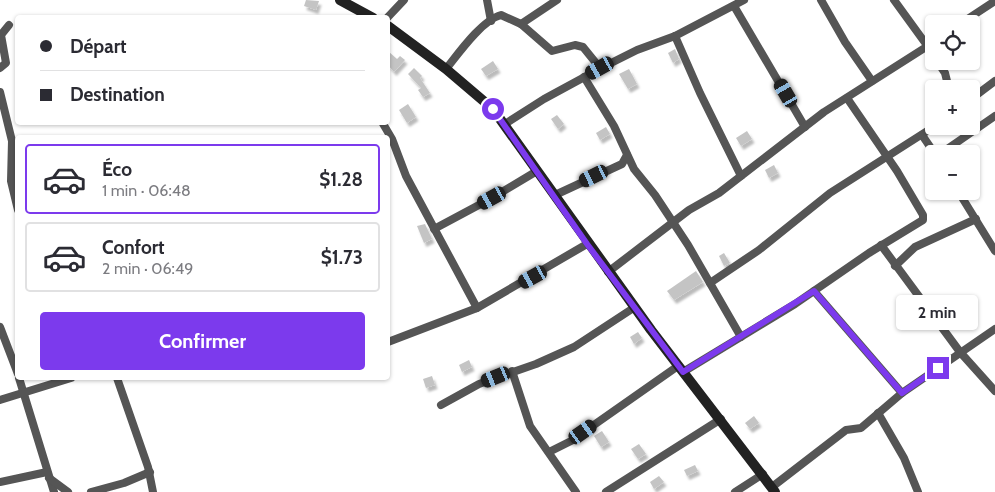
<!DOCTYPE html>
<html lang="fr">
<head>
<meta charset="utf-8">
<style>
  :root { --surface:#fff; --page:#f7f7f7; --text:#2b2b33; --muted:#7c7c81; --line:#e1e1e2; --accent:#7c3aed }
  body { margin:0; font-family:Cabin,sans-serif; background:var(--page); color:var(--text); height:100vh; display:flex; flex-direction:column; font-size:19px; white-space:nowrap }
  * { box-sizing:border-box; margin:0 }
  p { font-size:16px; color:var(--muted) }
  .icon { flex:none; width:28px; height:28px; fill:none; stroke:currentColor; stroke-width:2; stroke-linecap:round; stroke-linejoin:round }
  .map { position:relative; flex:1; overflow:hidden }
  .details { position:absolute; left:15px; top:135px; width:375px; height:245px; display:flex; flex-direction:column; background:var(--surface); border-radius:5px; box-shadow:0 1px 4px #0004 }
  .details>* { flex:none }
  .top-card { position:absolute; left:15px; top:15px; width:375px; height:110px; border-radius:5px; box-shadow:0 1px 4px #0004; display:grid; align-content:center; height:110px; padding:0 25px; background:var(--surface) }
  .buttons { position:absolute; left:925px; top:15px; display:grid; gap:10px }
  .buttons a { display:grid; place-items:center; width:55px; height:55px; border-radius:5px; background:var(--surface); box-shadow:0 1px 4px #0004; font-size:25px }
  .end { position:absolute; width:22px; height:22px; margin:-11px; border:6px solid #7c3aed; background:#fff; box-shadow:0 0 0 2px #fff }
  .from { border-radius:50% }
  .bubble { position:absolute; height:35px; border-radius:5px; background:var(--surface); box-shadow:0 1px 4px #0004; font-size:16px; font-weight:700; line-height:35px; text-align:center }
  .car { position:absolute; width:15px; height:30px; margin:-15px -8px; border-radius:6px; box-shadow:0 0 4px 1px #0007; background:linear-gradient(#222 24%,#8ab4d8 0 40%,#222 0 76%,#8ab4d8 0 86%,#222 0) }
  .top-card b { display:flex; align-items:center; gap:18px; height:48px; font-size:19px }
  .top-card b+b { border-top:1px solid var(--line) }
  .top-card i { width:12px; height:12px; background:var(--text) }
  ul { padding:9px 0 0; list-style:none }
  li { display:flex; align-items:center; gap:15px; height:70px; margin:0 10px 8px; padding:0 15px; border:2px solid var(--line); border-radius:5px }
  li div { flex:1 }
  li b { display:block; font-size:19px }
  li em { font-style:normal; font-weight:700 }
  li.selected { border-color:var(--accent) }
  li>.icon { width:45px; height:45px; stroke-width:1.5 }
  .cta { display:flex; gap:10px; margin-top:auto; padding:10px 25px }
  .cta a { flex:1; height:58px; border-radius:5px; background:var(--accent); color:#fff; font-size:20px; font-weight:700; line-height:58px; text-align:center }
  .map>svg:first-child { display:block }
</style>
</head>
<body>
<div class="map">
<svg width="995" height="492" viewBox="0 0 995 492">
  <defs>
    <filter id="shadow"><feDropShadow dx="2.5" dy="4" stdDeviation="1" flood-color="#0004"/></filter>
  </defs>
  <rect width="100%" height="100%" fill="#fff"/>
  <g fill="#c4c4c4" filter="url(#shadow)">
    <polygon points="306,0 319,1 316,10 304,6"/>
    <polygon points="675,49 679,59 673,63 668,53"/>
    <polygon points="388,51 397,59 400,56 405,60 394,72 388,65"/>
    <polygon points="493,61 498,69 486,76 481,69"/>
    <polygon points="414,68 422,76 420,78 430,93 423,97 418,90 421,88 408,74"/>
    <polygon points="629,69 637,84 628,89 619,74"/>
    <polygon points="408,104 416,117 407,123 399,110"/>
    <polygon points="557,115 564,124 558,129 551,119"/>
    <polygon points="606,127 610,134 600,140 596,133"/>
    <polygon points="747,131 752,139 741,146 736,138"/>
    <polygon points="774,165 778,173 769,178 765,170"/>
    <polygon points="425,224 432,239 424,243 417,226"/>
    <polygon points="724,253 730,263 724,266 719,256"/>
    <polygon points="696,271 703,282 674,300 667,291"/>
    <polygon points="638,332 642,338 634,344 630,337"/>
    <polygon points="469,360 472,367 462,372 459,365"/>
    <polygon points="432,376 435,385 426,388 423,379"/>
    <polygon points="754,416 759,423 750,429 745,423"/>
    <polygon points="602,431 609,442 601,447 594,436"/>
    <polygon points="639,444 646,454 638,459 631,449"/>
    <polygon points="695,465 698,471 687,476 684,470"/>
    <polygon points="659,476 664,482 654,489 650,482"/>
  </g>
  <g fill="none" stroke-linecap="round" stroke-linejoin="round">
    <g stroke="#555" stroke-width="8">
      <polyline points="487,0 491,21"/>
      <polyline points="821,0 845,42 872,81"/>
      <polyline points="894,0 934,55"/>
      <polyline points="734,6 805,127"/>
      <polyline points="387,18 404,0"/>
      <polyline points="521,24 557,0"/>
      <polyline points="960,24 995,1"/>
      <polyline points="675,36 700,93 741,176"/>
      <polyline points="937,61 945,73 949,89"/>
      <polyline points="0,68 6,63 1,35 9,25"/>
      <path d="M446 69C458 54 482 20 501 15L521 24 552 51 575 45 583 47 600 68"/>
      <polyline points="584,77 614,126 634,169 655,195 688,245 741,337"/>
      <polyline points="0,92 12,141 11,181 18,210"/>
      <polyline points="971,99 995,81"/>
      <polyline points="382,122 392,139 406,176 477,308"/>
      <polyline points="505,124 544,99 603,67 637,50 675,36 744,0"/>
      <polyline points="922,135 935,154"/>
      <polyline points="940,154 995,116"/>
      <polyline points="958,191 995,251"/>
      <polyline points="555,195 622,164 627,155"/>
      <polyline points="434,229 492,198 537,171"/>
      <polyline points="881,245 960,352 995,391"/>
      <polyline points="895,266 915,247 976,219"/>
      <polyline points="608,272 689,210 719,193 824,112 934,42"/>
      <polyline points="710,283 759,250 830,193 935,126"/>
      <polyline points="814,291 902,393"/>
      <polyline points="0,327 18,374"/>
      <polyline points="388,342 477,308 587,244"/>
      <polyline points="512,371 530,426 576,492"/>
      <polyline points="683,372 795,304 869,253 923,220 923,215 897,171 847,98"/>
      <polyline points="19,378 54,492"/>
      <polyline points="117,378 148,467 153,492"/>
      <polyline points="0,400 71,378"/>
      <polyline points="441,405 479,384 536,364 574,347 635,307"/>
      <polyline points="878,413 904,458 918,492"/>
      <polyline points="549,452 571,441 678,366"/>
      <polyline points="49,478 68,492"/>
      <polyline points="0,482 47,472"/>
      <polyline points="772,487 846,430 861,428 902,393 995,329"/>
      <polyline points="91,492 124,483 150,472"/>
      <polyline points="606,492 721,419"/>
      <polyline points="735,492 763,474"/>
    </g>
    <g stroke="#222" stroke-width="10">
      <polyline points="340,0 373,18"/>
      <polyline points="388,26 446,69 493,109 651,330 775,492"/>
    </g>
  </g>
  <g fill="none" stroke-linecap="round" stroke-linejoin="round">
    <polyline stroke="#7c3aed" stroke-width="6" points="493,109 587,244 683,372 814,291 902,393 938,368"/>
  </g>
</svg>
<div class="buttons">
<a><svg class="icon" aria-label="locate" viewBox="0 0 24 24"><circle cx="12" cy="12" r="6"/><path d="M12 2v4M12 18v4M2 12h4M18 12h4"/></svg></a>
<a>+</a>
<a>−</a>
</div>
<i class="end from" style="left:493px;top:109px"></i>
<i class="end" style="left:938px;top:368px"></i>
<div class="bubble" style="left:896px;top:295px;width:82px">2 min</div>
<i class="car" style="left:600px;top:68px;rotate:241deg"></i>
<i class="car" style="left:786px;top:93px;rotate:330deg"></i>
<i class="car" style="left:594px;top:176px;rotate:244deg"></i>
<i class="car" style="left:492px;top:198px;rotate:241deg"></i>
<i class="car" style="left:533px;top:277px;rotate:241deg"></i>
<i class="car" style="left:496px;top:377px;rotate:248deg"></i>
<i class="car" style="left:583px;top:432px;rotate:55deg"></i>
<div class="top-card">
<b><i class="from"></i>Départ</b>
<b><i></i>Destination</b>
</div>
<section class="details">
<ul>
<li class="selected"><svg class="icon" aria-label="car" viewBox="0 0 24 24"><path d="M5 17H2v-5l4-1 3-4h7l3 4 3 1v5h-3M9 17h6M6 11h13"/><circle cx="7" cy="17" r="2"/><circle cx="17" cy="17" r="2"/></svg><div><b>Éco</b><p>1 min · 06:48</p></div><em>$1.28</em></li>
<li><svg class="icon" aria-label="car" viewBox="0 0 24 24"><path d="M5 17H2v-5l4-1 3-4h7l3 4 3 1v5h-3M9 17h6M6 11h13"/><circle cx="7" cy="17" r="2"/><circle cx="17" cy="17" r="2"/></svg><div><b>Confort</b><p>2 min · 06:49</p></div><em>$1.73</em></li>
</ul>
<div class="cta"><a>Confirmer</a></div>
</section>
</div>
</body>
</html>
